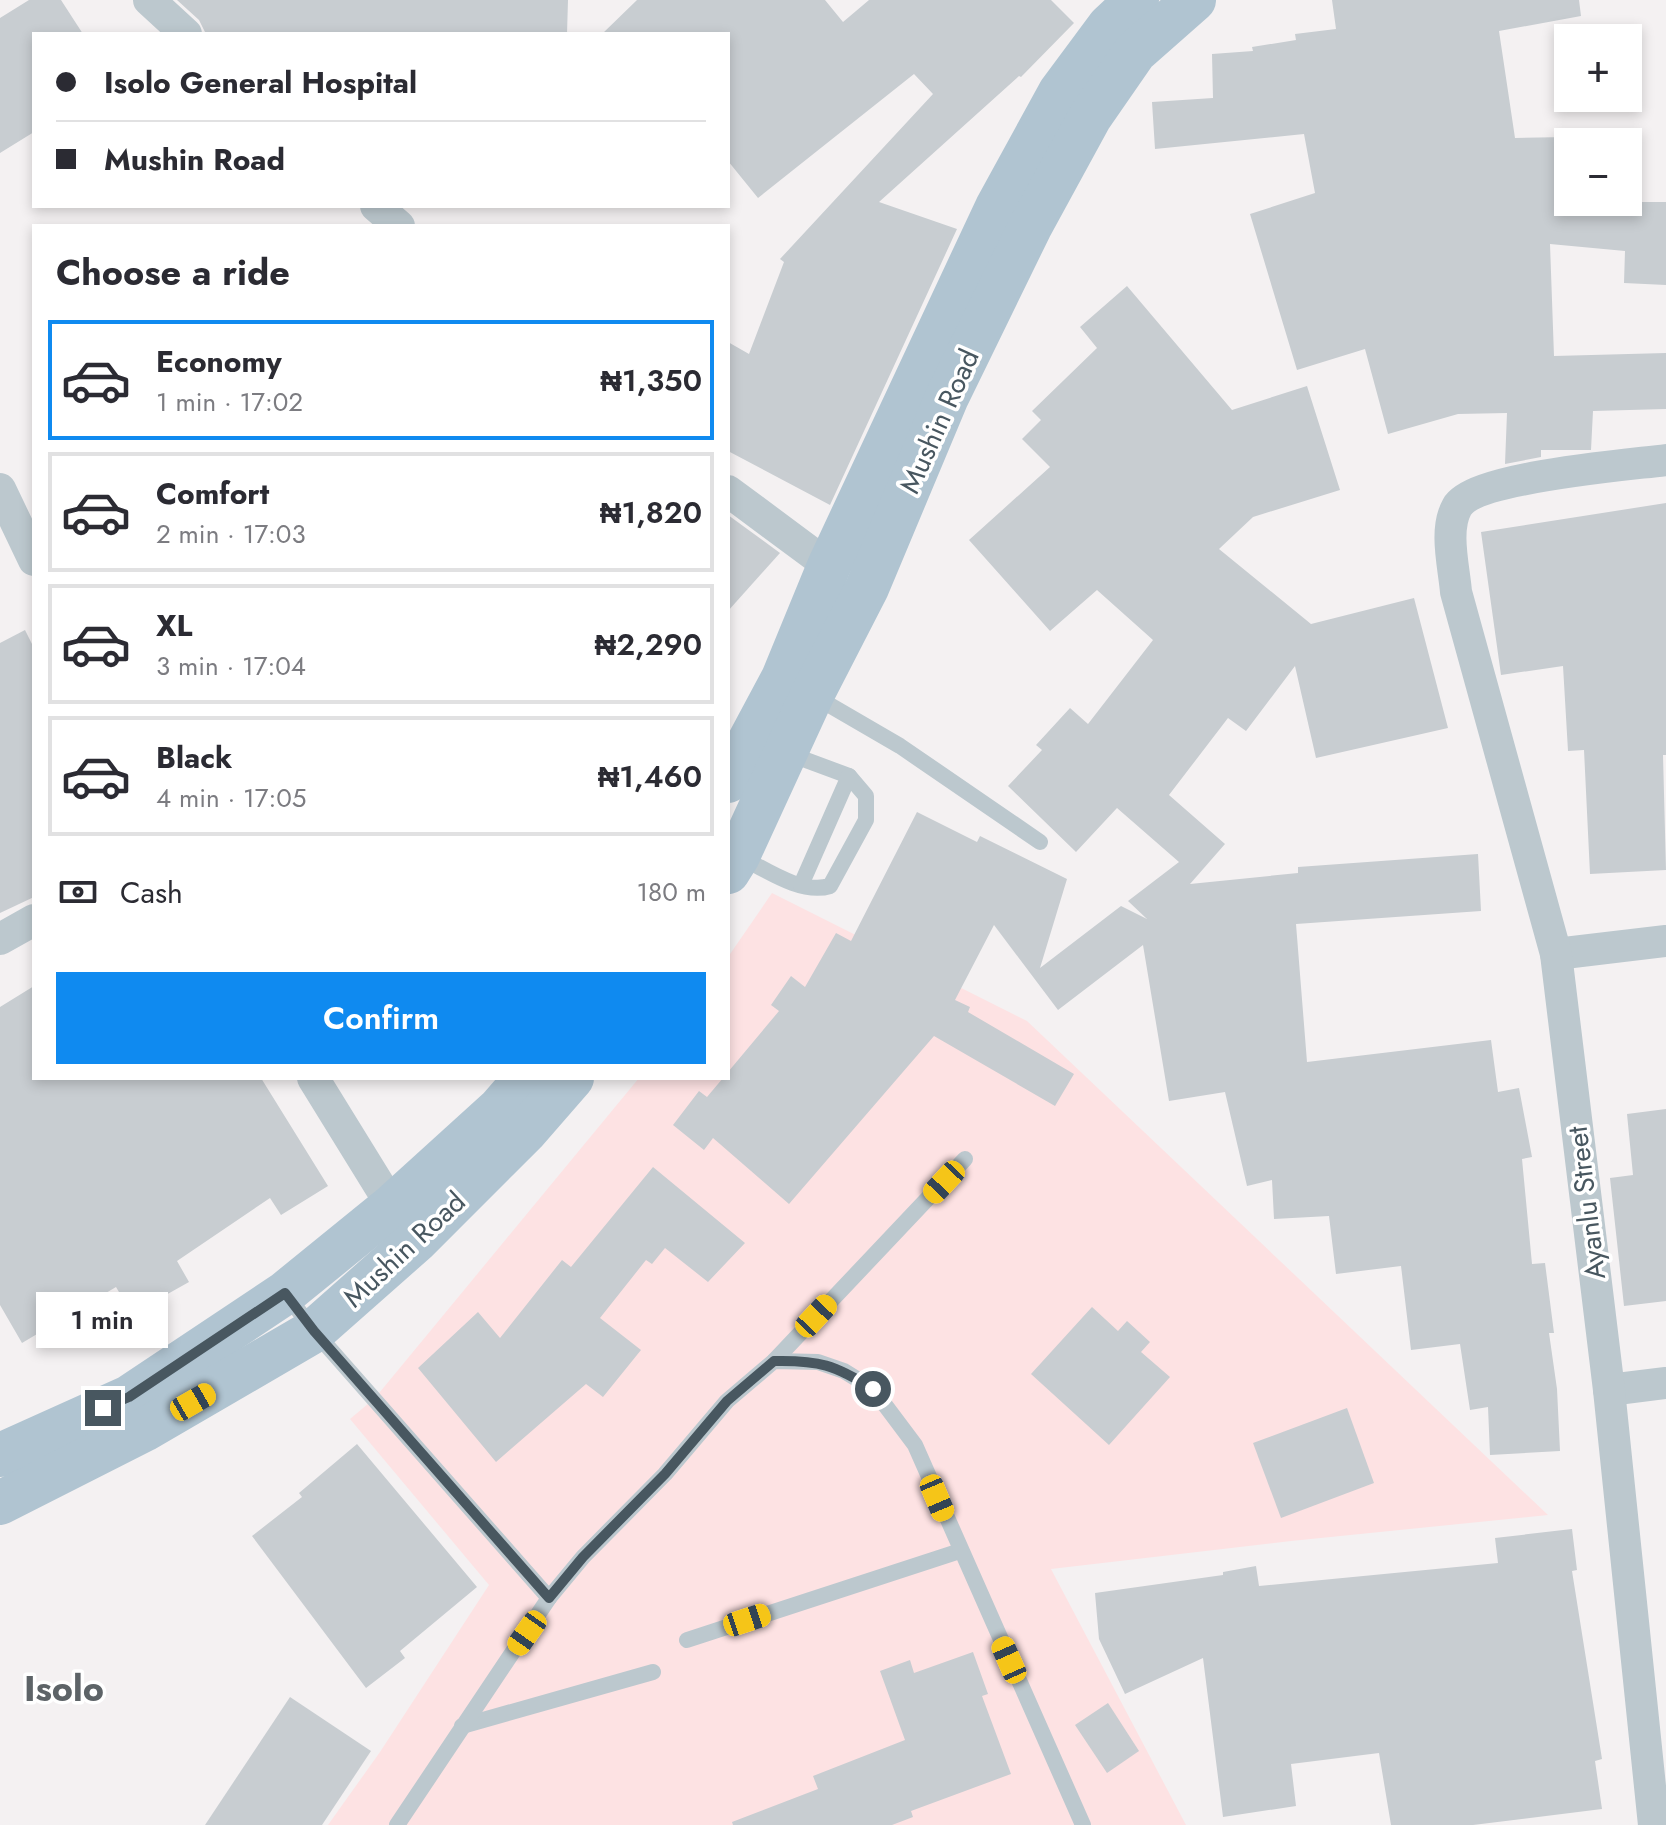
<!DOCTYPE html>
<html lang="en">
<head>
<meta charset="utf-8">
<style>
  :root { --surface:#fff; --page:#f2f2f3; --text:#2b2b33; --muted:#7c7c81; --line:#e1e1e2; --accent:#0f8af0 }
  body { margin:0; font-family:Jost,sans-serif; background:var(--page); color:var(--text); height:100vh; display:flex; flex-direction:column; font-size:30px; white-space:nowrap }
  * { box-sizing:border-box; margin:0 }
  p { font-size:26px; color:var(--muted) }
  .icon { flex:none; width:44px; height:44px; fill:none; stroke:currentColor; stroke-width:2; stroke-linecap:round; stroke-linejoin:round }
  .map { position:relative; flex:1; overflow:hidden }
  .details { position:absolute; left:32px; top:224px; width:698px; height:856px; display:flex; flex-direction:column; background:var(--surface); border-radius:0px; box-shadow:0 4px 12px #0003 }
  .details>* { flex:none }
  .banner { position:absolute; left:32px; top:32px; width:698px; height:176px; border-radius:0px; box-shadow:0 4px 12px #0003; display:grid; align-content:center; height:176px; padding:0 24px; background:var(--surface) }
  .fabs { position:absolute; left:1554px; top:24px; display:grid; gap:16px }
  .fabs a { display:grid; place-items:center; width:88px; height:88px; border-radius:0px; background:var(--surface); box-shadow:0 4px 12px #0003; font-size:40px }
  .end { position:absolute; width:36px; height:36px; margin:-18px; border:10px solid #485760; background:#fff; box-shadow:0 0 0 4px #fff }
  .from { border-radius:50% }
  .bubble { position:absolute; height:56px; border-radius:0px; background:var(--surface); box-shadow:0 4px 12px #0003; font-size:26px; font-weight:600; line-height:56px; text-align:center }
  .car { position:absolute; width:24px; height:48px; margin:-24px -12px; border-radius:10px; box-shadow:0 0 6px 2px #0007; background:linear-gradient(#f5c518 24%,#345 0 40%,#f5c518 0 76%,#345 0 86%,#f5c518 0) }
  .banner b { display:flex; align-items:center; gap:28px; height:76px; font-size:30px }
  .banner b+b { border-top:2px solid var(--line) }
  .banner i { width:20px; height:20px; background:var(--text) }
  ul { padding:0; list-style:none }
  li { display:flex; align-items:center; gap:24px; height:120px; margin:0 16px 12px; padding:0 8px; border:4px solid var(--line); border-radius:0px }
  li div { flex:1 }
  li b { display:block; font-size:30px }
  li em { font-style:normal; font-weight:600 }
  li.current { border-color:var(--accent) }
  li>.icon { width:72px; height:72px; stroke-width:1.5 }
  h2 { padding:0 24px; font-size:36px; line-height:96px }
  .pay { display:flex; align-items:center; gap:20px; height:88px; padding:0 24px; font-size:30px }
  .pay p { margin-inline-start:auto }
  .primary-button { display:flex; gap:16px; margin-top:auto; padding:16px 24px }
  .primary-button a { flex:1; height:92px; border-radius:0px; background:var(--accent); color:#fff; font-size:32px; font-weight:600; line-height:92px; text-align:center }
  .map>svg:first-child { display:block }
</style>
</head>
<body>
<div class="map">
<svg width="1666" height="1825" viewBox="0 0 1666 1825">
  <rect width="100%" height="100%" fill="#f4f1f2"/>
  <polygon fill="#fde2e3" points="772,893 1027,1021 1548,1515 1291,1541 1051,1569 1186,1825 328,1825 380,1752 489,1585 350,1419 375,1398 639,1078 728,1078 728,957"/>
  <g fill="#c8cdd1">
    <polygon points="29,0 61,0 83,34 34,34 34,132 0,153 0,18"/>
    <polygon points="177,0 568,0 567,34 206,34 199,20"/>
    <polygon points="637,0 825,0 843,22 869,0 1051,0 1074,23 1021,77 1019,76 879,202 957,229 830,505 728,451 728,342 749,354 784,262 780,259 933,94 914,74 758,198 728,161 728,34 602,34"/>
    <polygon points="1332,0 1579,0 1581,16 1499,31 1515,138 1568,137 1568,202 1666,202 1666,285 1624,283 1625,251 1550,244 1554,356 1666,353 1666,409 1593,411 1591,450 1541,450 1541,457 1505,464 1507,413 1458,414 1388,434 1365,349 1297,370 1250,214 1315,193 1304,134 1155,149 1152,102 1213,98 1212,54 1253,51 1252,47 1296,40 1295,34 1336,29"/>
    <polygon points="1127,286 1232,410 1307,386 1340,490 1253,517 1219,549 1311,624 1414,598 1448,728 1316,758 1295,666 1246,731 1228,718 1169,795 1225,844 1190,884 1298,873 1298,867 1478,854 1481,911 1296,924 1307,1062 1491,1040 1498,1092 1519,1088 1532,1157 1522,1159 1532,1264 1545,1263 1554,1333 1549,1333 1557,1389 1560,1451 1490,1455 1488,1407 1470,1410 1460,1344 1411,1350 1401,1266 1336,1274 1329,1216 1274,1219 1272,1180 1247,1186 1225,1092 1169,1101 1143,945 1058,1010 994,925 955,1000 970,1007 968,1012 1074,1074 1055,1106 934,1036 789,1204 713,1138 704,1150 673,1125 699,1091 707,1097 723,1078 728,1078 728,1072 779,1011 771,1005 791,976 805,987 836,933 851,941 917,812 977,842 980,836 1067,879 1040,968 1121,906 1147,919 1128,901 1179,862 1117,808 1076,852 1008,786 1042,750 1036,745 1070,708 1088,724 1153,640 1097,590 1050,631 969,540 1050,467 1022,439 1041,420 1032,411 1097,348 1080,327"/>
    <polygon points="1666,503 1666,755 1663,755 1666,870 1590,874 1584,750 1568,751 1563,666 1501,675 1481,532"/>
    <polygon points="728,515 780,553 728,611"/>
    <polygon points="25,630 34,648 34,897 0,913 0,643"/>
    <polygon points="34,986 34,1078 261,1078 328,1186 281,1215 270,1198 177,1261 189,1282 132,1314 116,1287 22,1343 0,1305 0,1007"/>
    <polygon points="1666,1109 1666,1301 1624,1306 1610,1178 1633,1175 1627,1114"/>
    <polygon points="653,1167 745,1243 708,1282 665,1248 652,1264 646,1260 600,1318 641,1350 603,1397 586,1384 496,1462 418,1368 478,1312 500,1338 562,1260 571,1267"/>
    <polygon points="1092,1307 1118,1331 1127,1321 1150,1342 1141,1352 1170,1377 1109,1445 1031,1374"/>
    <polygon points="1347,1408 1374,1483 1281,1518 1253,1443"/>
    <polygon points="357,1444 477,1587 400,1651 405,1658 366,1688 252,1536 302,1497 299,1493"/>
    <polygon points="1572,1529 1577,1570 1572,1571 1602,1759 1595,1761 1602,1809 1473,1825 1391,1825 1379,1753 1291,1764 1296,1806 1223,1817 1203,1658 1125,1694 1099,1639 1095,1593 1223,1575 1223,1572 1256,1566 1259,1586 1498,1563 1495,1538"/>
    <polygon points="973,1652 988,1694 982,1696 1011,1774 911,1811 913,1817 892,1825 733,1825 732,1822 818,1789 813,1776 905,1740 880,1671 910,1660 914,1673"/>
    <polygon points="290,1697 371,1751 322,1825 205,1825"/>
    <polygon points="1108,1703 1139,1751 1107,1773 1075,1725"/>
  </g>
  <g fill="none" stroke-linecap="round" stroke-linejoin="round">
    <g stroke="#bcc8ce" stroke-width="16">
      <polyline points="814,696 900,746 1040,842"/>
      <path d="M739 856C765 869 801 895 830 886L866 820V796L849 776 787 753"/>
      <polyline points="801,885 849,776"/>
      <polyline points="286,1294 314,1331 549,1598"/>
      <polyline points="774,1361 965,1159"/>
      <polyline points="687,1640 960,1551"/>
      <polyline points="462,1726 653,1672"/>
      <polyline points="397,1825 549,1598 583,1557 665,1474 727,1401 774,1361 818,1362 844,1371 873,1389 915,1445 1083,1825"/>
    </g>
    <g stroke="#bcc8ce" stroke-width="32">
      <polyline points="149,0 186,34"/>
      <polyline points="376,206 399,226"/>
      <polyline points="0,489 34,560"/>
      <polyline points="728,491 829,566"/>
      <polyline points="0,939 34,920"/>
      <polyline points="1556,954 1666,941"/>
      <polyline points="313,1078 392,1206"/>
      <polyline points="1609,1390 1666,1383"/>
      <path d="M1654 1825 1609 1390 1556 954 1456 592C1454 567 1444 530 1457 507 1474 477 1628 465 1666 460"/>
    </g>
    <g stroke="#b0c4d1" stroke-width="44">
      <polyline points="728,781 783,678 829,566 997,207 1060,92 1109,26 1137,0"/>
      <polyline points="728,872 738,856 812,695 867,588 947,397 1030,227 1090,117 1135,52 1194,0"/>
      <polyline points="0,1455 129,1397 285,1293 392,1206 500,1108 526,1078"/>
      <polyline points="0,1503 144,1430 314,1331 417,1240 525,1132 572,1078"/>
    </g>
  </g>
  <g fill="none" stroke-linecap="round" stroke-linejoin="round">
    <path stroke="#485760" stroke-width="10" d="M103 1408 129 1397 285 1293 314 1331 549 1598 583 1557 665 1474 727 1401 774 1361C819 1360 835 1365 873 1389"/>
  </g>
  <g text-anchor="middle" stroke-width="7" stroke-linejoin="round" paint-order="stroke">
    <g font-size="28" fill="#485760" stroke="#fff">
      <text transform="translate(939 421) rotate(-66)" y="10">Mushin Road</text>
      <text transform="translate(1586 1203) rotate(-97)" y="10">Ayanlu Street</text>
      <text transform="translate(404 1249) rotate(-43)" y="10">Mushin Road</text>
    </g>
    <g font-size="36" font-weight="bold" fill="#5d6367" stroke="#fff">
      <text x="64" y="1701">Isolo</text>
    </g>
  </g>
</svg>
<div class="fabs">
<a>+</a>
<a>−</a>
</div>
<i class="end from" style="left:873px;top:1389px"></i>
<i class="end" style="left:103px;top:1408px"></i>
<div class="bubble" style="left:36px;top:1292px;width:132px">1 min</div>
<i class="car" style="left:944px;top:1182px;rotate:223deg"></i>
<i class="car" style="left:816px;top:1316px;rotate:43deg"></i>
<i class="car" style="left:193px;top:1402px;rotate:60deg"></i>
<i class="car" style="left:937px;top:1498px;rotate:157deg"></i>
<i class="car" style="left:747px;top:1620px;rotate:72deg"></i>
<i class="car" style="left:527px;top:1633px;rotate:215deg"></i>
<i class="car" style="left:1009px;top:1660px;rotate:336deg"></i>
<div class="banner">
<b><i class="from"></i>Isolo General Hospital</b>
<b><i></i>Mushin Road</b>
</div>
<section class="details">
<h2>Choose a ride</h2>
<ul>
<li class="current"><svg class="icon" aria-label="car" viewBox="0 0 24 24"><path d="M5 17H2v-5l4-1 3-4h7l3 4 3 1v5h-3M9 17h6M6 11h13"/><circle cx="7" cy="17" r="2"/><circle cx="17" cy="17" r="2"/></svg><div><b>Economy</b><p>1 min · 17:02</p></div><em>₦1,350</em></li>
<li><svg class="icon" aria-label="car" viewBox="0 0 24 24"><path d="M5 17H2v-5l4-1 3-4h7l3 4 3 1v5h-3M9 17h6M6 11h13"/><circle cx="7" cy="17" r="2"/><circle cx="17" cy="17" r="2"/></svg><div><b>Comfort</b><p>2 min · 17:03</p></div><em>₦1,820</em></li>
<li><svg class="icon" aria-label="car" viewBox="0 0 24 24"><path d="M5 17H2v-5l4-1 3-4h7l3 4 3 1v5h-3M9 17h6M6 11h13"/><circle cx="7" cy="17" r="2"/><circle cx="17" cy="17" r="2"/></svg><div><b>XL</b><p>3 min · 17:04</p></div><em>₦2,290</em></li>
<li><svg class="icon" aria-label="car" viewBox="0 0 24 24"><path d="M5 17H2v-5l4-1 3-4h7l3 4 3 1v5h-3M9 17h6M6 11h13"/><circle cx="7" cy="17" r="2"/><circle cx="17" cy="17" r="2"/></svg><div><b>Black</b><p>4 min · 17:05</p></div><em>₦1,460</em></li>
</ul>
<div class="pay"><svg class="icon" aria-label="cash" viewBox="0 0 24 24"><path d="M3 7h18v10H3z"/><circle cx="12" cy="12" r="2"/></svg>Cash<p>180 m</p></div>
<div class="primary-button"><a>Confirm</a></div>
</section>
</div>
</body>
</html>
